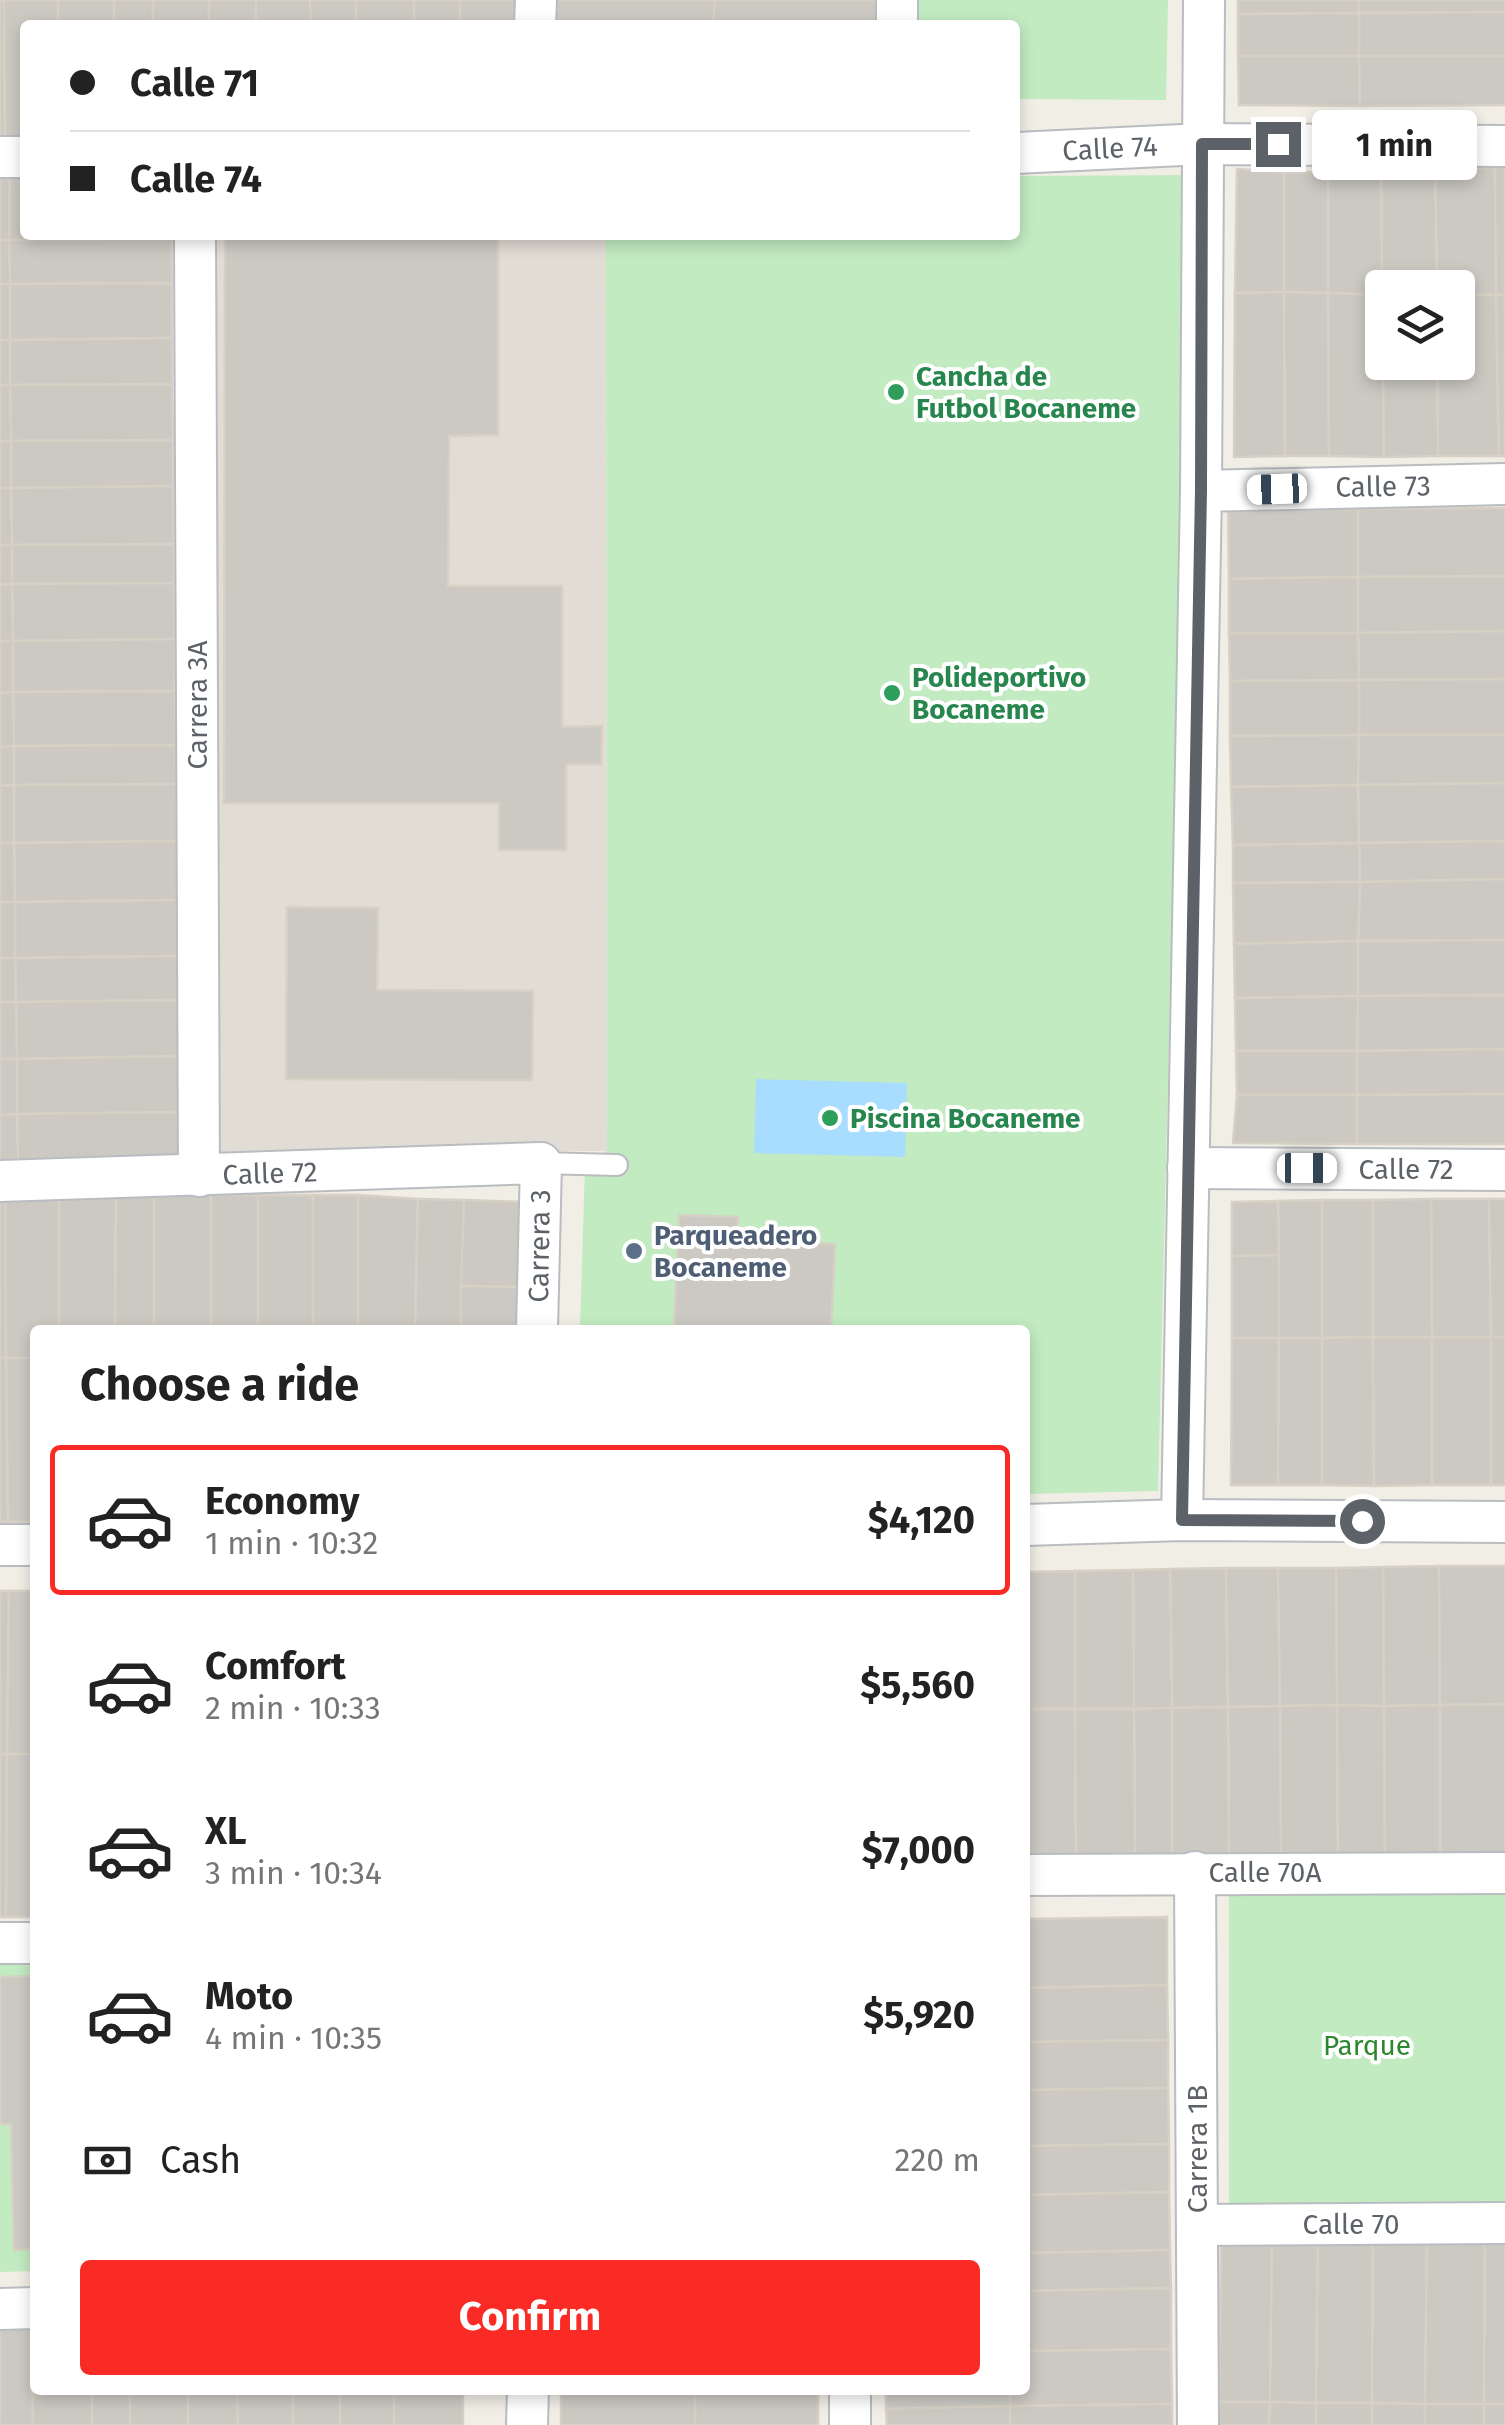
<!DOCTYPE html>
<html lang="en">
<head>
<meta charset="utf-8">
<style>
  :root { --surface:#fff; --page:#f6f6f6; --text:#222; --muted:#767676; --line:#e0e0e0; --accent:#f92b24 }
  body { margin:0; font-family:"Fira Sans",sans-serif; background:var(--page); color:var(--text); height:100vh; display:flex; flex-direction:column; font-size:38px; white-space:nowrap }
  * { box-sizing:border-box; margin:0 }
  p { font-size:32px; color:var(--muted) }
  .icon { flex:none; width:55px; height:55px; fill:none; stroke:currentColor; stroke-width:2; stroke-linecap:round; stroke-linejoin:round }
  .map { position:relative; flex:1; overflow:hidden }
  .sheet { position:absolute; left:30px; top:1325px; width:1000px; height:1070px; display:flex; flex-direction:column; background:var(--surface); border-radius:10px; box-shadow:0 5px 15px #0003 }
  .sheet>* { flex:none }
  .hud { position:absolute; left:20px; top:20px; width:1000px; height:220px; border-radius:10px; box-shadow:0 5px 15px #0003; display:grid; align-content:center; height:220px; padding:0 50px; background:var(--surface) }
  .fabs { position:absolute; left:1365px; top:270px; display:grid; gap:20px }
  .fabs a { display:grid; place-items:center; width:110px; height:110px; border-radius:10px; background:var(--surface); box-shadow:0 5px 15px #0003; font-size:50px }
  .end { position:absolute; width:45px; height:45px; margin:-22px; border:12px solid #5d6268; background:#fff; box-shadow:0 0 0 5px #fff }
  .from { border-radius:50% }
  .bubble { position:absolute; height:70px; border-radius:10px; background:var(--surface); box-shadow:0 5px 15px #0003; font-size:32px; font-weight:700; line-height:70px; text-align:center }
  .car { position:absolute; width:30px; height:60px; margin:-30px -15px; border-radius:12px; box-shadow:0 0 8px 2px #0007; background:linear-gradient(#fff 24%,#345 0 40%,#fff 0 76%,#345 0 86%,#fff 0) }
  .hud b { display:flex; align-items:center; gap:35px; height:95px; font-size:38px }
  .hud b+b { border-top:2px solid var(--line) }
  .hud i { width:25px; height:25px; background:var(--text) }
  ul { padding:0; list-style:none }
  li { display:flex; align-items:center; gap:30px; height:150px; margin:0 20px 15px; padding:0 30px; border:5px solid transparent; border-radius:10px }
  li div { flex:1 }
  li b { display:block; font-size:38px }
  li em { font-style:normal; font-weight:700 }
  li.on { border-color:var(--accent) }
  li>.icon { width:90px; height:90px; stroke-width:1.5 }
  h2 { padding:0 50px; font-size:45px; line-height:120px }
  .pay { display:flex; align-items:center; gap:25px; height:110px; padding:0 50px; font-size:38px }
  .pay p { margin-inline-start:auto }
  .cta { display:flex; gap:20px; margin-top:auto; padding:20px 50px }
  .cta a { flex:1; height:115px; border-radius:10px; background:var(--accent); color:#fff; font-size:40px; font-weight:700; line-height:115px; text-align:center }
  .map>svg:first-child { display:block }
</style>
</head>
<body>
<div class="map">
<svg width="1505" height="2425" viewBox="0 0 1505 2425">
  <rect width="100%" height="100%" fill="#f1eee6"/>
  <polygon fill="#e1ddd5" points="214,235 606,235 607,1151 214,1153"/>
  <g fill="#c2ebc1">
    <polygon points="917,0 1168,0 1166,100 1015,99 1015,25 917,25"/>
    <polygon points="1190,175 1158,1491 1025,1494 1025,1330 580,1330 585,1164 607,1151 606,235 1015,235 1015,176"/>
    <polygon points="1505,1883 1505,2207 1229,2209 1229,1884"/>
    <polygon points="35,1964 35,2271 0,2272 0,1965"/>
  </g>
  <polygon fill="#a8ddff" points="756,1079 907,1083 905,1157 754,1153"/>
  <g fill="#ccc9c3" stroke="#d7d0c4" stroke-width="2.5">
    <polygon points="0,0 4,0 5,138 0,138"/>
    <polygon points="4,0 58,0 58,25 25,25 25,138 5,138"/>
    <rect x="58" y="0" width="56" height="25"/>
    <rect x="114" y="0" width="39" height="25"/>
    <rect x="153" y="0" width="56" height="25"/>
    <rect x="209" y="0" width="47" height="25"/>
    <polygon points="256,0 310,0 311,25 256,25"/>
    <polygon points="310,0 356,0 356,25 311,25"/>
    <rect x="356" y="0" width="58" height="25"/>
    <rect x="414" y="0" width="46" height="25"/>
    <polygon points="460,0 519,0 518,25 460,25"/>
    <polygon points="556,0 715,0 713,25 556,23"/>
    <polygon points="715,0 878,0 876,25 713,25"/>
    <polygon points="1238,0 1359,0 1359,13 1238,14"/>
    <polygon points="1359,0 1505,0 1505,12 1359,13"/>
    <polygon points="1505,12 1505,56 1359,56 1359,13"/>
    <polygon points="1359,13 1359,56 1238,56 1238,14"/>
    <polygon points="556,23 669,25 556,25"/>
    <polygon points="1238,56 1359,56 1360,106 1239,105"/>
    <polygon points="1359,56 1505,56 1505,105 1360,106"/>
    <polygon points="1495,167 1496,295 1458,294 1458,288 1437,288 1435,169"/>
    <polygon points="1495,167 1505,167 1505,294 1496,295"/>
    <polygon points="10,169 25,169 25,235 172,235 172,239 9,240"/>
    <polygon points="10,169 9,240 0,240 0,170"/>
    <polygon points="1237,169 1284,172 1284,292 1235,293"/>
    <polygon points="1435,169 1437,288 1382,288 1382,295 1381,170"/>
    <polygon points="1381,170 1382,295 1328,293 1328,172"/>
    <polygon points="1284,172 1328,172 1328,293 1284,292"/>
    <polygon points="225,235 498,235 498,435 449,436 448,586 562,586 562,727 602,726 601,764 566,764 566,850 499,850 499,803 224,803"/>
    <polygon points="172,239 172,283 10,284 9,240"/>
    <polygon points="0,240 9,240 10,284 0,284"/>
    <polygon points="172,283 172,338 10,340 10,284"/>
    <rect x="0" y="284" width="10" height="56"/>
    <polygon points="1284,292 1285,456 1234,457 1235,293"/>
    <polygon points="1284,292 1328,293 1329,456 1285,456"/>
    <polygon points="1328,293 1382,295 1384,457 1329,456"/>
    <polygon points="1458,294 1496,295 1499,456 1438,456 1437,362 1458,362"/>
    <polygon points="1505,294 1505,456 1499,456 1496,295"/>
    <polygon points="172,338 172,384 10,385 10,340"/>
    <rect x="0" y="340" width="10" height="45"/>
    <polygon points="1383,362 1437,362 1438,456 1384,457"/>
    <polygon points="172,384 173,440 11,441 10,385"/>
    <polygon points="0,385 10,385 11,441 0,441"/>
    <polygon points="173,440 173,486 11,488 11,441"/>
    <rect x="0" y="441" width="11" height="47"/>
    <polygon points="173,486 174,544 12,545 11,488"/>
    <polygon points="0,488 11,488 12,545 0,545"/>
    <polygon points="1505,508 1505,576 1358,577 1358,509"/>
    <polygon points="1358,509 1358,577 1229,579 1228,510"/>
    <polygon points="174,544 174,583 12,584 12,545"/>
    <polygon points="0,545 12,545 12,584 0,585"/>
    <polygon points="1505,576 1505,631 1358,633 1358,577"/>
    <polygon points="1358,577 1358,633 1229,633 1229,579"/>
    <polygon points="174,583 175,639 13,641 12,584"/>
    <polygon points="12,584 13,641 0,641 0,585"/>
    <polygon points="1505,631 1505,679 1359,680 1358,633"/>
    <polygon points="1229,633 1358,633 1359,680 1230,681"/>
    <polygon points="175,639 175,691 13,692 13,641"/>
    <polygon points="0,641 13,641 13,692 0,693"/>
    <polygon points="1505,679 1505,735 1359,735 1359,680"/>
    <polygon points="1359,680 1359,735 1230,736 1230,681"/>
    <polygon points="175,691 176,745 14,746 13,692"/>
    <polygon points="13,692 14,746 0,747 0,693"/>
    <polygon points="1359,735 1358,785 1231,787 1230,736"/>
    <polygon points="1359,735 1505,735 1505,783 1358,785"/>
    <polygon points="176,745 176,784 14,785 14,746"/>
    <polygon points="14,746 14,785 0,786 0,747"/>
    <polygon points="1505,783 1505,841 1359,843 1358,785"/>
    <polygon points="176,784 177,841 14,843 14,785"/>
    <polygon points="14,785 14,843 0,843 0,786"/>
    <polygon points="1358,785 1359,843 1233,845 1231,787"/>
    <polygon points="177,841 178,900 15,902 14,843"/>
    <polygon points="1505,841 1505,879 1360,882 1359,843"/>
    <polygon points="0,843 14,843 15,902 0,902"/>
    <polygon points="1359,843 1360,882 1233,883 1233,845"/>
    <polygon points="1505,879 1505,940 1358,941 1360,882"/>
    <polygon points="1360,882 1358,941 1234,944 1233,883"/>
    <polygon points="178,900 178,956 15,958 15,902"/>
    <rect x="0" y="902" width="15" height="56"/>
    <polygon points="287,907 378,908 377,990 533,991 532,1080 286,1079"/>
    <polygon points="1505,940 1505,995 1358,996 1358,941"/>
    <polygon points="1358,941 1358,996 1235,998 1234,944"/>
    <polygon points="178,956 178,1000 16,1002 15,958"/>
    <polygon points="0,958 15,958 16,1002 0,1002"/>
    <polygon points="1505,995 1505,1049 1357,1051 1358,996"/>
    <polygon points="1358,996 1357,1051 1236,1051 1235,998"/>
    <polygon points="178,1000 179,1056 17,1059 16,1002"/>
    <polygon points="0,1002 16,1002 17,1059 0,1059"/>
    <polygon points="1505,1049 1505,1094 1357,1095 1357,1051"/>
    <polygon points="1236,1051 1357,1051 1357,1095 1237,1095"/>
    <polygon points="179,1056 179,1112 17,1114 17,1059"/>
    <polygon points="0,1059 17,1059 17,1114 0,1115"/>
    <polygon points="1505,1094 1505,1144 1357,1144 1357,1095"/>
    <polygon points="1237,1095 1357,1095 1357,1144 1233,1143"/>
    <polygon points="179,1112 180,1165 18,1168 17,1114"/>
    <polygon points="17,1114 18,1168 0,1168 0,1115"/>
    <polygon points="59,1195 59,1330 35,1330 35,1358 6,1358 5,1199"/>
    <polygon points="59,1195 116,1195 115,1330 59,1330"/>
    <polygon points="116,1195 154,1195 154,1330 115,1330"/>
    <rect x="154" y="1195" width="57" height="135"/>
    <rect x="211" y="1195" width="47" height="135"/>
    <rect x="258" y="1195" width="55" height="135"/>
    <rect x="313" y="1195" width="45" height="135"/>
    <polygon points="358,1195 418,1199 415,1330 358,1330"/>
    <polygon points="0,1199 5,1199 6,1358 0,1358"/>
    <polygon points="418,1199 464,1200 461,1330 415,1330"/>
    <polygon points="1431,1199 1489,1199 1491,1337 1432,1337"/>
    <polygon points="1431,1199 1432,1337 1373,1337 1373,1200"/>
    <polygon points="1489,1199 1505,1199 1505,1337 1491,1337"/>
    <polygon points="464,1200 523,1202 521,1287 461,1286"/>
    <polygon points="1322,1200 1373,1200 1373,1337 1322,1338"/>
    <polygon points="1322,1200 1322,1338 1279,1338 1278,1201"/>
    <polygon points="1278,1201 1279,1255 1232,1256 1232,1202"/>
    <polygon points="679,1215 738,1217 737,1239 835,1244 831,1330 674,1330"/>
    <polygon points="1279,1255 1279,1338 1232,1338 1232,1256"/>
    <polygon points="461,1286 521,1287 520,1330 461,1330"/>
    <polygon points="1373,1337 1374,1486 1322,1485 1322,1338"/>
    <polygon points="1373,1337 1432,1337 1432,1485 1374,1486"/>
    <rect x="1432" y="1337" width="59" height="148"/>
    <rect x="1491" y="1337" width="14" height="148"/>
    <polygon points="1232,1338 1279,1338 1278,1485 1231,1485"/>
    <polygon points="1279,1338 1322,1338 1322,1485 1278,1485"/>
    <polygon points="0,1358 6,1358 8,1522 0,1522"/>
    <polygon points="6,1358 35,1358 35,1522 8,1522"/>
    <polygon points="1439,1566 1440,1705 1384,1706 1383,1567"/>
    <polygon points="1439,1566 1505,1566 1505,1704 1440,1705"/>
    <polygon points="1383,1567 1384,1706 1337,1705 1336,1568"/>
    <polygon points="1226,1568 1228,1707 1172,1708 1170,1569"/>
    <polygon points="1226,1568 1278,1568 1280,1706 1228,1707"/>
    <polygon points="1278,1568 1336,1568 1337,1705 1280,1706"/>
    <polygon points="1170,1569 1172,1708 1134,1709 1133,1570"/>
    <polygon points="1133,1570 1134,1709 1075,1709 1075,1571"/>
    <polygon points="1075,1571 1075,1709 1025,1709 1025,1572"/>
    <polygon points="0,1591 9,1591 7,1754 0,1754"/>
    <polygon points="9,1591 35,1591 35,1754 7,1754"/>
    <polygon points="1505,1704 1505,1855 1440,1856 1440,1705"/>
    <polygon points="1337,1705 1338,1857 1281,1857 1280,1706"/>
    <polygon points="1337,1705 1384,1706 1385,1857 1338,1857"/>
    <polygon points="1440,1705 1440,1856 1385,1857 1384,1706"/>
    <polygon points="1280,1706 1281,1857 1229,1857 1228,1707"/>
    <polygon points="1228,1707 1229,1857 1172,1858 1172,1708"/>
    <polygon points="1172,1708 1172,1858 1135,1857 1134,1709"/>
    <polygon points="1025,1709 1075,1709 1076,1857 1025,1857"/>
    <polygon points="1075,1709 1134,1709 1135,1857 1076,1857"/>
    <polygon points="0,1754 7,1754 6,1917 0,1917"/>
    <polygon points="7,1754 35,1754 35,1917 6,1917"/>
    <polygon points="1167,1917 1167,1985 1025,1988 1025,1919"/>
    <polygon points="35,1976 35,2249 14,2250 11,2124 0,2124 0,1977"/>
    <polygon points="1167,1985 1168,2040 1025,2042 1025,1988"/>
    <polygon points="1168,2040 1168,2088 1025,2090 1025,2042"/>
    <polygon points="1168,2088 1169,2144 1025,2146 1025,2090"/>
    <polygon points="1169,2144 1169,2192 1025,2195 1025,2146"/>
    <polygon points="1169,2192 1170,2250 1025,2253 1025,2195"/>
    <polygon points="1221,2241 1272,2241 1270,2402 1219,2402"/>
    <polygon points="1272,2241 1318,2242 1316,2403 1270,2402"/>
    <polygon points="1318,2242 1373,2242 1372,2403 1316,2403"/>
    <polygon points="1373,2242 1427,2242 1425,2404 1372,2403"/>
    <polygon points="1427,2242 1485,2243 1484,2404 1425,2404"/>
    <polygon points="1485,2243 1505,2243 1505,2404 1484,2404"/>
    <polygon points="1170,2250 1171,2288 1025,2291 1025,2253"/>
    <polygon points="1171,2288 1171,2349 1025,2351 1025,2291"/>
    <polygon points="0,2320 32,2320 33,2425 0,2425"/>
    <polygon points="32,2320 35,2390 92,2390 92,2425 33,2425"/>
    <polygon points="1171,2349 1172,2404 1010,2406 1010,2390 1025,2390 1025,2351"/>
    <rect x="92" y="2390" width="38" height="35"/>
    <rect x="130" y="2390" width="58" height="35"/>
    <polygon points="188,2390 237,2390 238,2425 188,2425"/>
    <polygon points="237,2390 293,2390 293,2425 238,2425"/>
    <rect x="293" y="2390" width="47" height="35"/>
    <rect x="340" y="2390" width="54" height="35"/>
    <rect x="394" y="2390" width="69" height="35"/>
    <polygon points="561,2390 695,2390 695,2392 561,2393"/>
    <polygon points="695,2390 818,2390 818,2391 695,2392"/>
    <polygon points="886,2390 1010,2390 1010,2406 886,2409"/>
    <polygon points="818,2391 818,2425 695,2425 695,2392"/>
    <polygon points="695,2392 695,2425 561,2425 561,2393"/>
    <polygon points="1219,2402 1270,2402 1269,2425 1219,2425"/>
    <polygon points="1270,2402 1316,2403 1316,2425 1269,2425"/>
    <rect x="1316" y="2403" width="56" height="22"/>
    <polygon points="1372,2403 1425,2404 1425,2425 1372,2425"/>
    <polygon points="1172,2404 1172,2425 1010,2425 1010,2406"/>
    <rect x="1425" y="2404" width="59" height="21"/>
    <rect x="1484" y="2404" width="21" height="21"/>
    <polygon points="1010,2406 1010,2425 887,2425 886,2409"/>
  </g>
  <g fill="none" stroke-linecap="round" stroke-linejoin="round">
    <g stroke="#b9bcc1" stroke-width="24">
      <polyline id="lane" points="541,1163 617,1165"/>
    </g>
    <g stroke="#b9bcc1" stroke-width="44">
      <g id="street">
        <polyline points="535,25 536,0"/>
        <polyline points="897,25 897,0"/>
        <polyline points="1015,153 1203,144 1505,146"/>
        <polyline points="0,157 25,157"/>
        <polyline points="195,235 199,1176"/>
        <polyline points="1201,491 1505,484"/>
        <polyline points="1188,1168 1505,1170"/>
        <polyline points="0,1181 541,1163 537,1330"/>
        <polyline points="1182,1520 1201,491 1204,0"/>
        <polyline points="1025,1525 1182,1520 1505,1522"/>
        <polyline points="0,1545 35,1545"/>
        <polyline points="1195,1872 1198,2425"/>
        <polyline points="1025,1875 1505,1873"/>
        <polyline points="0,1943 35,1943"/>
        <polyline points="1197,2225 1505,2223"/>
        <polyline points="0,2309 35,2308"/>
        <polyline points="850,2390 850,2425"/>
        <polyline points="527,2425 528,2390"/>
      </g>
    </g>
    <use href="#lane" stroke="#fff" stroke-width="20"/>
    <use href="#street" stroke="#fff" stroke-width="40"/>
  </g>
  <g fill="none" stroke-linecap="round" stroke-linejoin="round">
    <polyline stroke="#5d6268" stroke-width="12" points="1278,144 1202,144 1201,490 1182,1520 1362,1521"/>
  </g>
  <g fill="#2e9e5b" stroke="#fff" stroke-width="4">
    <circle cx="896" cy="392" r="10"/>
    <circle cx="892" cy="693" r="10"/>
    <circle cx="830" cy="1118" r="10"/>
  </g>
  <circle fill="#5c6f8a" stroke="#fff" stroke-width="4" cx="634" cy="1251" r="10"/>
  <g text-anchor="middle" stroke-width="8" stroke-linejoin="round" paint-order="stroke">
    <g font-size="28" fill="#5d6268" stroke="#fff">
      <text transform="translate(1110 148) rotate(-3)" y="10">Calle 74</text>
      <text transform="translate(1383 486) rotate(-1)" y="10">Calle 73</text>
      <text transform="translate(197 705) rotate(-90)" y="10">Carrera 3A</text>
      <text x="1406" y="1179">Calle 72</text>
      <text transform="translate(270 1173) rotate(-2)" y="10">Calle 72</text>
      <text transform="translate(539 1246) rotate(-89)" y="10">Carrera 3</text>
      <text x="1265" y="1882">Calle 70A</text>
      <text transform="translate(1197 2149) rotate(-90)" y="10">Carrera 1B</text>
      <text x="1351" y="2234">Calle 70</text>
    </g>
    <g font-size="28" font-weight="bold" fill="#27864d" stroke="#fff" text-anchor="start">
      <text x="916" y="386">Cancha de<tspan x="916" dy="32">Futbol Bocaneme</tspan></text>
      <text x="912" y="687">Polideportivo<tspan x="912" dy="32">Bocaneme</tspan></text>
      <text x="850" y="1128">Piscina Bocaneme</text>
    </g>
    <g font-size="28" font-weight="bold" fill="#4e5e75" stroke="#fff" text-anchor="start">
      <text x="654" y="1245">Parqueadero<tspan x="654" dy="32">Bocaneme</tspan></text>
    </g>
    <g font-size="28" fill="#2d872e" stroke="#fff">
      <text x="1367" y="2055">Parque</text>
    </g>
  </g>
</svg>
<div class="fabs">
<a><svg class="icon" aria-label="layers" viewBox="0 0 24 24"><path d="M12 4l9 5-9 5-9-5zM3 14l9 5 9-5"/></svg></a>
</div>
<i class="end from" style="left:1362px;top:1521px"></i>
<i class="end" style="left:1278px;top:144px"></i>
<div class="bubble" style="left:1312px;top:110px;width:165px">1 min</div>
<i class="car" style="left:1277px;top:489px;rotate:268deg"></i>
<i class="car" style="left:1307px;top:1168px;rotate:90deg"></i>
<div class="hud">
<b><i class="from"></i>Calle 71</b>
<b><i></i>Calle 74</b>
</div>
<section class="sheet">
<h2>Choose a ride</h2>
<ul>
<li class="on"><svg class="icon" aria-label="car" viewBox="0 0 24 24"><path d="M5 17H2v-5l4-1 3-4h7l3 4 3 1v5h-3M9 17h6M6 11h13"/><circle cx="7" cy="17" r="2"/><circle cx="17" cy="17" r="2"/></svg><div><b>Economy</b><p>1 min · 10:32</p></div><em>$4,120</em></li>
<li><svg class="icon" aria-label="car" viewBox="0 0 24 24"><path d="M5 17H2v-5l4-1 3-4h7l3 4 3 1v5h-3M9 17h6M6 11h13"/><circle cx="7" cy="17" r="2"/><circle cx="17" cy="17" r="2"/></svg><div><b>Comfort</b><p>2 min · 10:33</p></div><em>$5,560</em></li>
<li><svg class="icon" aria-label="car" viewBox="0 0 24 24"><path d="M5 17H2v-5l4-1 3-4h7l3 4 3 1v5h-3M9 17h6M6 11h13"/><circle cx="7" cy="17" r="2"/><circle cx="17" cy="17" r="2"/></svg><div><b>XL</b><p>3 min · 10:34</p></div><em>$7,000</em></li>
<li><svg class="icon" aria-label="car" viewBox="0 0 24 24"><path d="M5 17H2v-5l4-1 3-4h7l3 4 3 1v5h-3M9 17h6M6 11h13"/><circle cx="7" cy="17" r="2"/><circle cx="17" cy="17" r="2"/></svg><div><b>Moto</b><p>4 min · 10:35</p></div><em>$5,920</em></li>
</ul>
<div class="pay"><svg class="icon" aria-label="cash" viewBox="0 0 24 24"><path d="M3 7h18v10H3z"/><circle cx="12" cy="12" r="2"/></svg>Cash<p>220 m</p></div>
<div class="cta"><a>Confirm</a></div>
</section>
</div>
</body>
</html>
